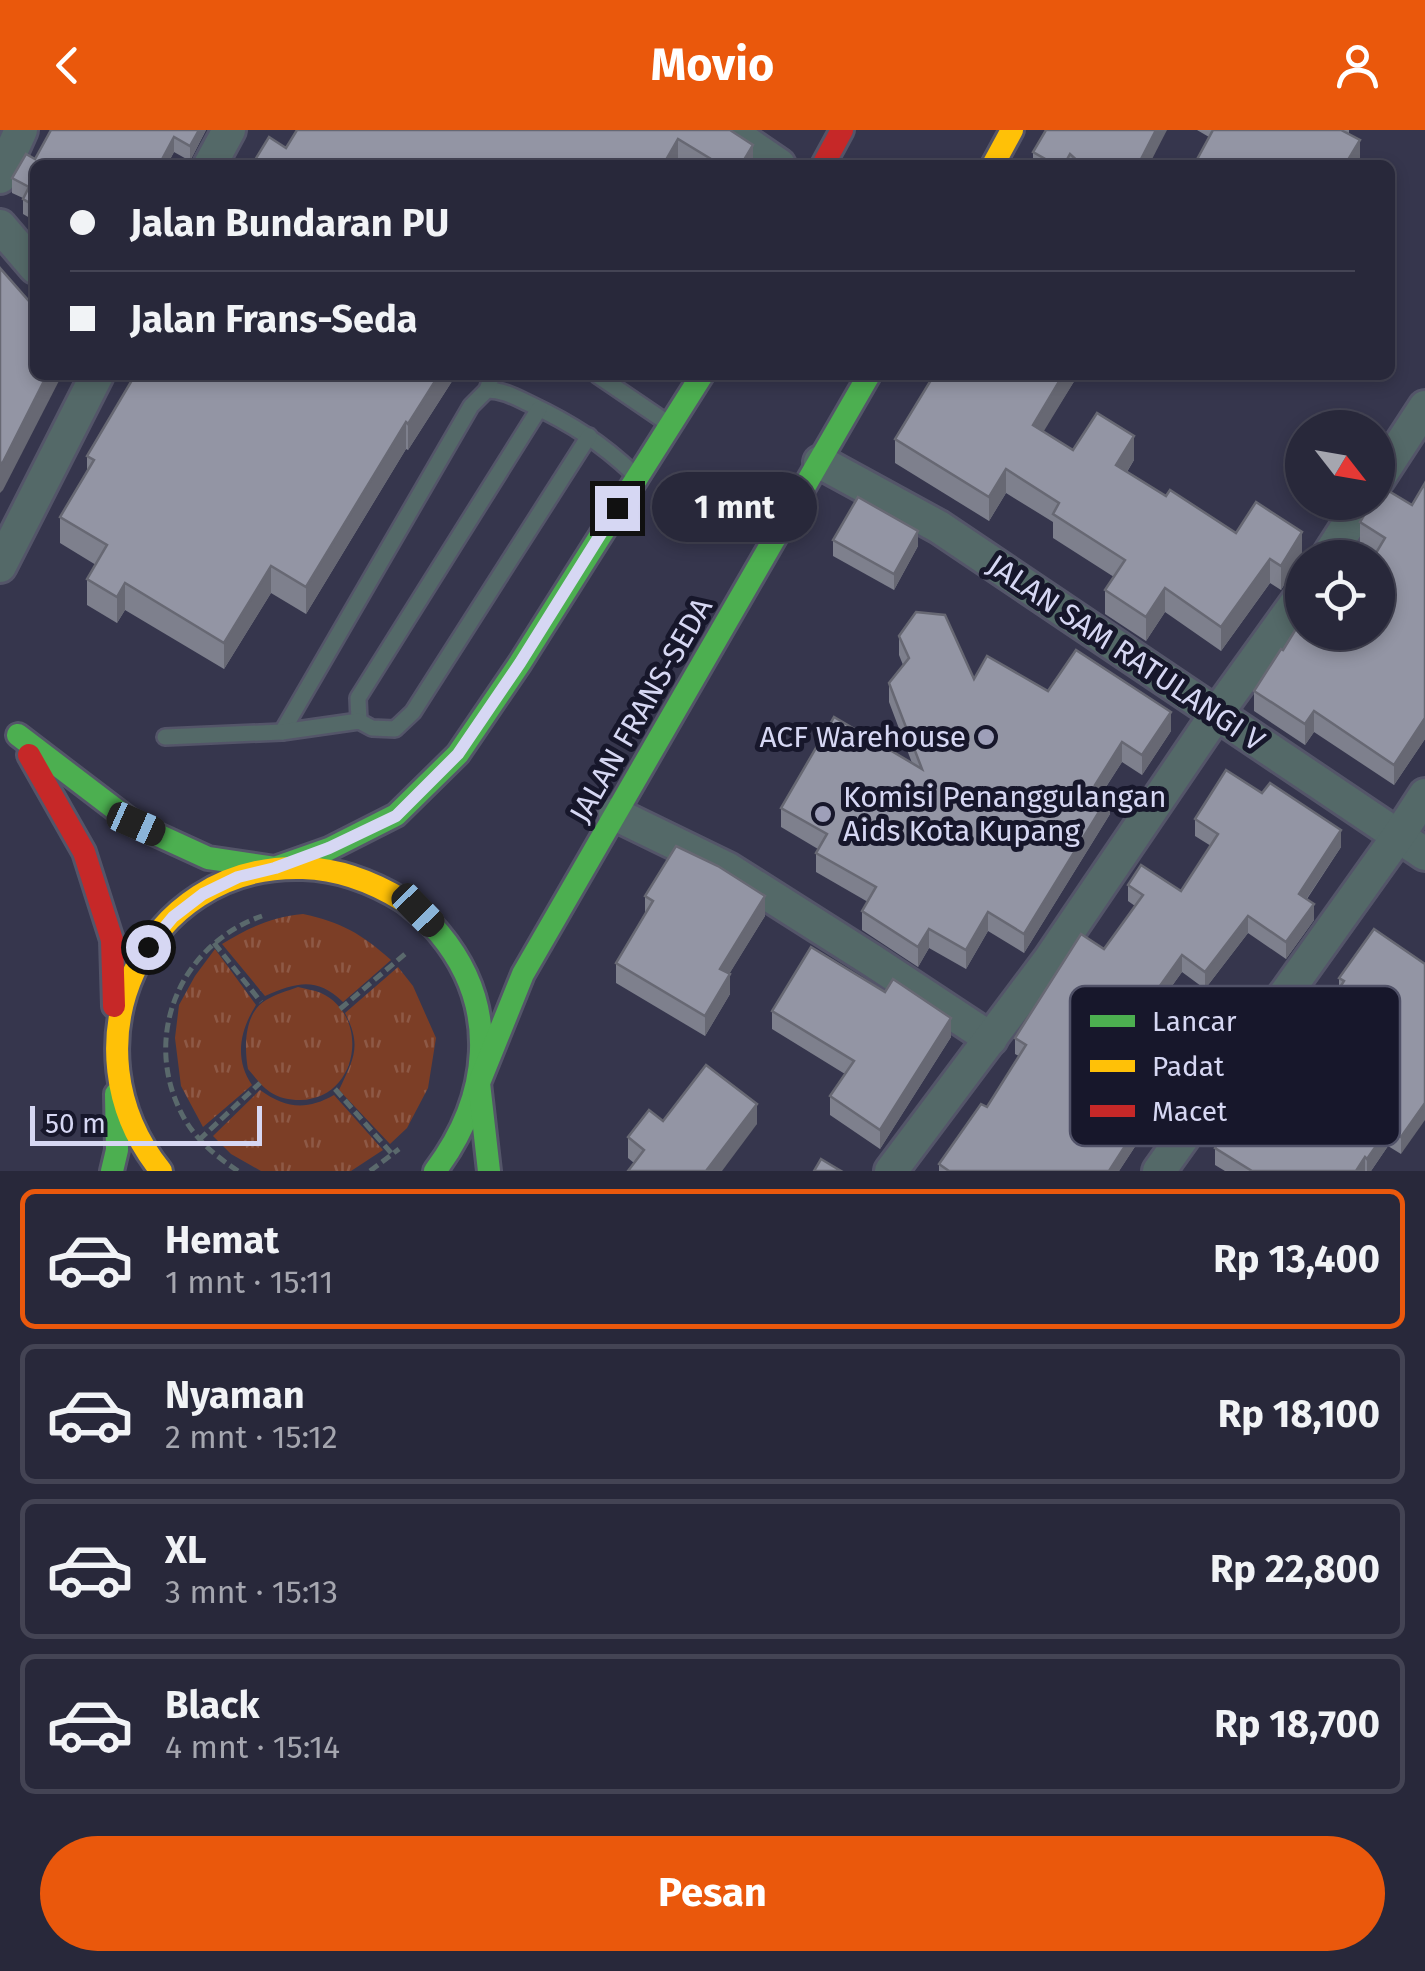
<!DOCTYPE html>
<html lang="id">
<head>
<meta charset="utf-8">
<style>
  :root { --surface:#28283a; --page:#343445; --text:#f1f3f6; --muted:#a5a6af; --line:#444454; --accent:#ea580c }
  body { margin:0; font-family:"Fira Sans",sans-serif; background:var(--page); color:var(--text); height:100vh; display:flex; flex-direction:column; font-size:38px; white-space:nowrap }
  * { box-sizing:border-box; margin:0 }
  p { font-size:32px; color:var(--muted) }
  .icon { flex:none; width:55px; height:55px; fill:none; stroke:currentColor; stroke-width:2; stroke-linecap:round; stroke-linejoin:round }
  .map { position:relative; height:1041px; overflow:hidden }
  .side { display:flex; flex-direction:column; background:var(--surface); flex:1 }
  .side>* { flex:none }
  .banner { position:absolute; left:30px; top:30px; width:1365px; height:220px; border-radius:15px; box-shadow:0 5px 15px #0003,0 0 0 2px var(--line); display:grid; align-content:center; height:220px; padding:0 40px; background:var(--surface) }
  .needle { width:65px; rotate:121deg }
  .fabs { position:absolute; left:1285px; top:280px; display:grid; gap:20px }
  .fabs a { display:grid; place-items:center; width:110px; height:110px; border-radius:50%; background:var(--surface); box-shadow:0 5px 15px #0003,0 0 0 2px var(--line); font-size:50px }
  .scale { position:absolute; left:30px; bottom:25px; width:232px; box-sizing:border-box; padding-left:10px; border:5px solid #d6d7f3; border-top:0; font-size:28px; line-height:35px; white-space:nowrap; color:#d6d7f3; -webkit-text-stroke:8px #17172b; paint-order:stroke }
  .end { position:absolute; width:45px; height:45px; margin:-22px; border:12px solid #d6d7f3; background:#111; box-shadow:0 0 0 5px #111 }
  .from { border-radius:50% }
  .bubble { position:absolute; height:70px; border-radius:35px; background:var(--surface); box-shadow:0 5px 15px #0003,0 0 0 2px var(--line); font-size:32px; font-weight:700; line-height:70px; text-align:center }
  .car { position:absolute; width:30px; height:60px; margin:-30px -15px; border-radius:12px; box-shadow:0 0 8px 2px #0007; background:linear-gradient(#222 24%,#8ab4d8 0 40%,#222 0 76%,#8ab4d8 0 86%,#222 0) }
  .banner b { display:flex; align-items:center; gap:35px; height:95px; font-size:38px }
  .banner b+b { border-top:2px solid var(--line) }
  .banner i { width:25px; height:25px; background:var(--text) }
  ul { padding:18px 0 0; list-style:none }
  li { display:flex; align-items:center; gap:30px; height:140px; margin:0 20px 15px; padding:0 20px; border:5px solid var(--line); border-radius:15px }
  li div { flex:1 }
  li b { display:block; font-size:38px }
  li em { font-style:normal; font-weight:700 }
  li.current { border-color:var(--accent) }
  li>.icon { width:90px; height:90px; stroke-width:1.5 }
  .primary-button { display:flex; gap:20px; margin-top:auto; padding:20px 40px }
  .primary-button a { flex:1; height:115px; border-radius:60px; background:var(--accent); color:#fff; font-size:40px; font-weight:700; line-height:115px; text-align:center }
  header { display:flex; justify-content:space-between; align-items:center; height:130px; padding:0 40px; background:var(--accent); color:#fff; font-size:45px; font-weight:700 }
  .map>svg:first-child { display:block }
</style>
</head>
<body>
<header><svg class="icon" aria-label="back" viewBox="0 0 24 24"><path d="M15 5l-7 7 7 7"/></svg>Movio<svg class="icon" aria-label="person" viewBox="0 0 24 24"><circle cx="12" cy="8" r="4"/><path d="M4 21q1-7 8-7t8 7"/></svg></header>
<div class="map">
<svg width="1425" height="1041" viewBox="0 0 1425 1041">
  <defs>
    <pattern id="park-tufts" width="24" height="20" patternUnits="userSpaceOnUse" patternTransform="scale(2.5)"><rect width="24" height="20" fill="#7c3e26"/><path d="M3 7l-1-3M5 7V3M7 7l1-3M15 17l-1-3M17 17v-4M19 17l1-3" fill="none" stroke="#8e5946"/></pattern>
  </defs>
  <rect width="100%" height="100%" fill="#36364d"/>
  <g fill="url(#park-tufts)">
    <path d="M303 784C341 792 362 804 391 830L343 872C316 846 296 853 265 866L222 814C248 798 272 787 303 784Z"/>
    <path d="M215 819 256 875C240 900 234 929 252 955L203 997 181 956 175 908 179 875 195 846Z"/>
    <path d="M398 837 413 856 436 908 428 958 407 998 390 1014 339 960C354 928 362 916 345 883Z"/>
    <path d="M298 857C305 859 314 860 321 863 371 886 359 969 300 970 289 970 279 968 270 962 261 956 255 947 248 939 244 917 244 883 266 870 276 864 287 861 298 857Z"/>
    <path d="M260 960C285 978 306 981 334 965L383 1020 351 1041H261L231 1024 213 1006Z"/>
  </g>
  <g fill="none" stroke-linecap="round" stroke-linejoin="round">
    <g stroke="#545569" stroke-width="20">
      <g id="lane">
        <polyline points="597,245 666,292"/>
        <path d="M487 260C504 260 517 268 532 275 572 294 601 313 633 343"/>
        <polyline points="359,591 358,568 539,279"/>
        <polyline points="282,602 471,276 487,260 492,245"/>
        <polyline points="165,607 282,602 359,591 372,598 395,599 413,582 589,306"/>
      </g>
    </g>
    <g stroke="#545569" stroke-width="38">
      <g id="street">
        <polyline points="728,0 779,35"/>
        <polyline points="210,35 229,0"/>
        <polyline points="0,47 21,0"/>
        <polyline points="0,96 35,137"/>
        <polyline points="820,332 939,397 1425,724"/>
        <polyline points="1378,349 1425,277"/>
        <polyline points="1327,428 1363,372"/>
        <polyline points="0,436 97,245"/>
        <polyline points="615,684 728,739 873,831 991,909"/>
        <polyline points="891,1041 1050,829 1217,583 1302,465"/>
        <polyline points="1159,1041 1399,705 1425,665"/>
      </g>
    </g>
    <g stroke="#545569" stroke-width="28">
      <g id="fast">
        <polyline points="18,605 136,695 208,728 275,738 329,719 396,685 458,624 520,533 702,245"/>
        <path d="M404 771C416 781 429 791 439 803 501 877 490 968 435 1041"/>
        <polyline points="112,1041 117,1020 116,964"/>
        <polyline points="489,1041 479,953 523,844 869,245"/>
      </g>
    </g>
    <g stroke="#545569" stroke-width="28">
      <g id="slow">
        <polyline points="993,35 1012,0"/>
        <path d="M161 1041C61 918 142 733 303 738 340 739 373 752 404 771"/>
      </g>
    </g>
    <g stroke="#545569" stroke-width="28">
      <g id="jam">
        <polyline points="823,35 842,0"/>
        <polyline points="29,625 84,722 112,810 114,876"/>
      </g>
    </g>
    <g stroke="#5a696c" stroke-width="5" stroke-dasharray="10 5" stroke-linecap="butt">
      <polyline points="214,813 261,872"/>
      <polyline points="340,879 405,824"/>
      <polyline points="335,959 393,1025"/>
      <polyline points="199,1010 260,953"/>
      <path d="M238 1041C217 1027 197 1011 184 988 140 909 179 815 262 786"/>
      <polyline points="370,1041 399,1019"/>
    </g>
    <use href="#lane" stroke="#546968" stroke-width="15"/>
    <use href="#street" stroke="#546968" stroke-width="32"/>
    <use href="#fast" stroke="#4caf50" stroke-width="22"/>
    <use href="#slow" stroke="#ffc107" stroke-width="22"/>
    <use href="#jam" stroke="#c62828" stroke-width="22"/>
  </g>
  <g fill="#7e808d">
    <polygon points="206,0 190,31 174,22 167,35 35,35 35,91 23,84 23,68 12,63 12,48 35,29"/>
    <polygon points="730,0 753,35 252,35 286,18"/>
    <polygon points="1046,0 1149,35 1033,35 1033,22"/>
    <polygon points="1197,0 1349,0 1349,4 1360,31 1357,35 1194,35 1209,7"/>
    <polygon points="135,245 456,245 408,320 406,319 306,484 271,463 224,539 125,480 117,493 87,475 87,449 96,435 60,413 60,387 87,343 87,326"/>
    <polygon points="934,245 1078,245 1043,301 1073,320 1134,330 1127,342 1166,366 1236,403 1302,426 1281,460 1270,453 1221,521 1165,482 1146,511 1105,484 1105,460 1114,447 1053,408 1053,392 1006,363 989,391 895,333 895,309"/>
    <polygon points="1425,353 1425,609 1394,655 1314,602 1305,615 1254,581 1254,561 1283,520 1378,502 1376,422 1360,413 1360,392 1412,375"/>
    <polygon points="833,410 918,416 894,460 833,426"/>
    <polygon points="899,506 974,549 1048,561 1171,601 1142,645 1122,632 1104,660 1110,684 1024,823 988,801 966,839 929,818 918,837 862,800 862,781 868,772 816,742 816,723 818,719 781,697 781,678 912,633 889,572 889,553 903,535 899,525"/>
    <polygon points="1195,689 1341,717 1307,769 1314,790 1286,829 1248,803 1205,859 1182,842 1148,889 1188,930 1186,933 1192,953 1177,978 1165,971 1119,1041 939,1041 939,1034 987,977 1019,926 1015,924 1015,908 1104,819 1135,776 1128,771 1128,755 1181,761 1211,716 1195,706"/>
    <polygon points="645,766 765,786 729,844 730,864 705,906 616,853 616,833 645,784"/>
    <polygon points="1425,834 1401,1024 1388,1016 1371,1041 1225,1041 1215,1035 1215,1018 1238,997 1271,943 1271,935 1307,910 1339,858 1339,848"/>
    <polygon points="772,881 951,907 880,1019 830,985 830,966 845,944 772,899"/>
    <polygon points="663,991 757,994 634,1033 628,1028 628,1007"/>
  </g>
  <g fill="#676873">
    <polygon points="199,0 206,0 190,31 190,16"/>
    <polygon points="1156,0 1167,0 1149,35 1138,35"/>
    <polygon points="174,7 174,22 167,35 159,35"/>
    <polygon points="678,9 678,35 663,35"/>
    <polygon points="1360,10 1360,31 1357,35 1345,35"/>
    <polygon points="753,15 753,35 741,35"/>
    <polygon points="47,245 62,245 3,360 0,363 0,334"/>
    <polygon points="439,245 456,245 408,320 408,294"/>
    <polygon points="1063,245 1078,245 1033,319 1033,295"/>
    <polygon points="406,292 406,319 306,484 306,457"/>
    <polygon points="1134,306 1134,330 1116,359 1116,335"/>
    <polygon points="1006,339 1006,363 989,391 989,367"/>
    <polygon points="918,401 918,416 894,460 894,444"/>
    <polygon points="1302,402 1302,426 1281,460 1281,436"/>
    <polygon points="1270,429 1270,453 1221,521 1221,497"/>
    <polygon points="271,436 271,463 224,539 224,513"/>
    <polygon points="125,453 125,480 117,493 117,467"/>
    <polygon points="1165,458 1165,482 1146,511 1146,487"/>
    <polygon points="1314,581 1314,602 1305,615 1305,594"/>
    <polygon points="1171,582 1171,601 1142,645 1142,625"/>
    <polygon points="1425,588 1425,609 1394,655 1394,635"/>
    <polygon points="1122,612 1122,632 1095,674 1095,655"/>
    <polygon points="1110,664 1110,684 1024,823 1024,804"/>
    <polygon points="1341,700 1341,717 1299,780 1299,764"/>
    <polygon points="765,766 765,786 720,859 720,839"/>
    <polygon points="1314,774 1314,790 1286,829 1286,812"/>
    <polygon points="988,782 988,801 966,839 966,820"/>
    <polygon points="1248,786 1248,803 1205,859 1205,842"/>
    <polygon points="929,799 929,818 918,837 918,817"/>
    <polygon points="1182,825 1182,842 1140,900 1140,884"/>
    <polygon points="730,844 730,864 705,906 705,886"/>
    <polygon points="951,888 951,907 880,1019 880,1000"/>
    <polygon points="1188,914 1188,930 1179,945 1179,929"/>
    <polygon points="1192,937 1192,953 1177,978 1177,961"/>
    <polygon points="1165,954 1165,971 1119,1041 1109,1041"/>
    <polygon points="1425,973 1425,990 1401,1024 1401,1007"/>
    <polygon points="757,974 757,994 722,1041 706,1041"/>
    <polygon points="1388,999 1388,1016 1371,1041 1367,1041 1367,1029"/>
    <polygon points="1365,1027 1365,1041 1356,1041"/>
  </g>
  <g fill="#9395a4" stroke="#676873" stroke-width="2.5">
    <polygon points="51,0 199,0 190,16 174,7 159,35 35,35 35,76 23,69 29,57 12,48 26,24 35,29"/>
    <polygon points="297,0 730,0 753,15 741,35 721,35 678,9 663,35 252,35 269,7 286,18"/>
    <polygon points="1046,0 1156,0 1138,35 1082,35 1070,24 1064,35 1056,35 1033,22"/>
    <polygon points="1213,0 1341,0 1360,10 1345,35 1194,35"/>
    <polygon points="0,138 35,178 35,245 47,245 3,332 0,334"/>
    <polygon points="135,245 439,245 408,294 406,292 306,457 271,436 224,513 125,453 117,467 87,449 107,415 60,387 94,330 87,326"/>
    <polygon points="934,245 1063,245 1033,295 1073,320 1097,283 1134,306 1116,335 1166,366 1170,360 1236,403 1256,372 1302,402 1281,436 1270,429 1221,497 1165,458 1146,487 1105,460 1125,430 1053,384 1059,373 1006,339 989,367 895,309"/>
    <polygon points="1425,353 1425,588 1394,635 1314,581 1305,594 1254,561 1281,519 1283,520 1302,489 1302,502 1378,502 1378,428 1373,428 1385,408 1360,392 1372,372 1378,372 1378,364 1382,357 1412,375"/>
    <polygon points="858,367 918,401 894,444 833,410"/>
    <polygon points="916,482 945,485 974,549 987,526 1048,561 1076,520 1171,582 1142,625 1122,612 1095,655 1110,664 1024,804 988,782 966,820 929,799 918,817 862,781 876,757 816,723 827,704 781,678 834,587 922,639 889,553 909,528 899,506"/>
    <polygon points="1226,640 1262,663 1270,653 1341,700 1299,764 1314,774 1286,812 1248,786 1205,842 1182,825 1140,884 1188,914 1179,929 1192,937 1177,961 1165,954 1109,1041 949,1041 939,1034 981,974 987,977 1026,915 1015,908 1081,804 1104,819 1143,765 1128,755 1141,735 1181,761 1218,704 1195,689"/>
    <polygon points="676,716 718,736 765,766 720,839 730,844 705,886 616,833 653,771 645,766"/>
    <polygon points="1374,799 1425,834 1425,973 1401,1007 1388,999 1367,1029 1365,1027 1356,1041 1252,1041 1215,1018 1230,993 1238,997 1275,938 1271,935 1296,902 1307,910 1344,851 1339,848"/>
    <polygon points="811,817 885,862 893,849 951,888 880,1000 830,966 854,931 772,881"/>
    <polygon points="706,935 757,974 706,1041 628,1041 644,1020 628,1007 649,980 663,991"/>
    <polygon points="821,1029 841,1041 814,1041"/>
  </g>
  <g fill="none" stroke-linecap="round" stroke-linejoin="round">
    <polyline stroke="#d6d7f3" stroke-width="12" points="148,817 173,787 203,764 238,747 275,738 329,718 396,686 458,624 520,533 617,378"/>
  </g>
  <g fill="#9e9fb9" stroke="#17172b" stroke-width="4">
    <circle cx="986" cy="607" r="10"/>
    <circle cx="823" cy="684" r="10"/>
  </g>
  <g text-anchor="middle" stroke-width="10" stroke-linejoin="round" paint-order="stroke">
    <g font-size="30" fill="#d6d7f3" stroke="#17172b">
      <text transform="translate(1126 523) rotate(34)" y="10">JALAN SAM RATULANGI V</text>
      <text transform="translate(641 580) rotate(-60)" y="10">JALAN FRANS-SEDA</text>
    </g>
    <g font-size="30" fill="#d6d7f3" stroke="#17172b" text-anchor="end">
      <text x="966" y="617">ACF Warehouse</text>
      <text x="843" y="677" text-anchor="start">Komisi Penanggulangan<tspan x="843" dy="34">Aids Kota Kupang</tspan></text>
    </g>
  </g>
  <rect x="1070" y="856" width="330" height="160" rx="15" fill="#17172b" stroke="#505167" stroke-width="2.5"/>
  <rect x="1090" y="885" width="45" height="12" fill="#4caf50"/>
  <rect x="1090" y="930" width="45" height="12" fill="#ffc107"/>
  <rect x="1090" y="975" width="45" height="12" fill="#c62828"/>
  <g font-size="28" fill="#d6d7f3">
    <text x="1152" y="901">Lancar</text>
    <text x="1152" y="946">Padat</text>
    <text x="1152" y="991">Macet</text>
  </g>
</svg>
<div class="fabs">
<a><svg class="needle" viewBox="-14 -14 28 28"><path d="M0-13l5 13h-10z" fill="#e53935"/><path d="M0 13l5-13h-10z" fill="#a5a6af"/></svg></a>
<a><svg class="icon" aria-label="locate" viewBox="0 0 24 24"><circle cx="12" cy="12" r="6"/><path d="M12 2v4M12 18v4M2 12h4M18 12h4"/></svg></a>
</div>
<div class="scale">50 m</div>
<i class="end from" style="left:148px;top:817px"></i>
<i class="end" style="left:617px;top:378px"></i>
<div class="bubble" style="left:652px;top:342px;width:165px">1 mnt</div>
<i class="car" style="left:136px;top:694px;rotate:114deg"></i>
<i class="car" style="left:418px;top:780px;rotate:136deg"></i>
<div class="banner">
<b><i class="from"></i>Jalan Bundaran PU</b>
<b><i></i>Jalan Frans-Seda</b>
</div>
</div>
<section class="side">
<ul>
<li class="current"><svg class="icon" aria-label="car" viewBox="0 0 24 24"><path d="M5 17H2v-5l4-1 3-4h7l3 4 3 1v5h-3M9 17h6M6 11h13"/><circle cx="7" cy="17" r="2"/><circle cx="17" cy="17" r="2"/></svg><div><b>Hemat</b><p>1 mnt · 15:11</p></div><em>Rp 13,400</em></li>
<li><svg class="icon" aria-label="car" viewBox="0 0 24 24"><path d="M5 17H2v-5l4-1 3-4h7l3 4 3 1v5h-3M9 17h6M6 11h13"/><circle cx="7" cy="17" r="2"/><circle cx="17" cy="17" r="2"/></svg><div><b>Nyaman</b><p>2 mnt · 15:12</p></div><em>Rp 18,100</em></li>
<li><svg class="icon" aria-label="car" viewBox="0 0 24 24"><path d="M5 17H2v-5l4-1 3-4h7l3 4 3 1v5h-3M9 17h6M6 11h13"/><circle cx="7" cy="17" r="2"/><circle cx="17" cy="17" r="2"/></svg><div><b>XL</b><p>3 mnt · 15:13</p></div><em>Rp 22,800</em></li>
<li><svg class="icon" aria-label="car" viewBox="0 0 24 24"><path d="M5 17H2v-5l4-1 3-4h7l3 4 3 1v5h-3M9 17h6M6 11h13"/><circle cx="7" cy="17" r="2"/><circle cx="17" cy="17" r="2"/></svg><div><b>Black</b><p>4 mnt · 15:14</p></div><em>Rp 18,700</em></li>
</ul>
<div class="primary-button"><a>Pesan</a></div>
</section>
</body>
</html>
